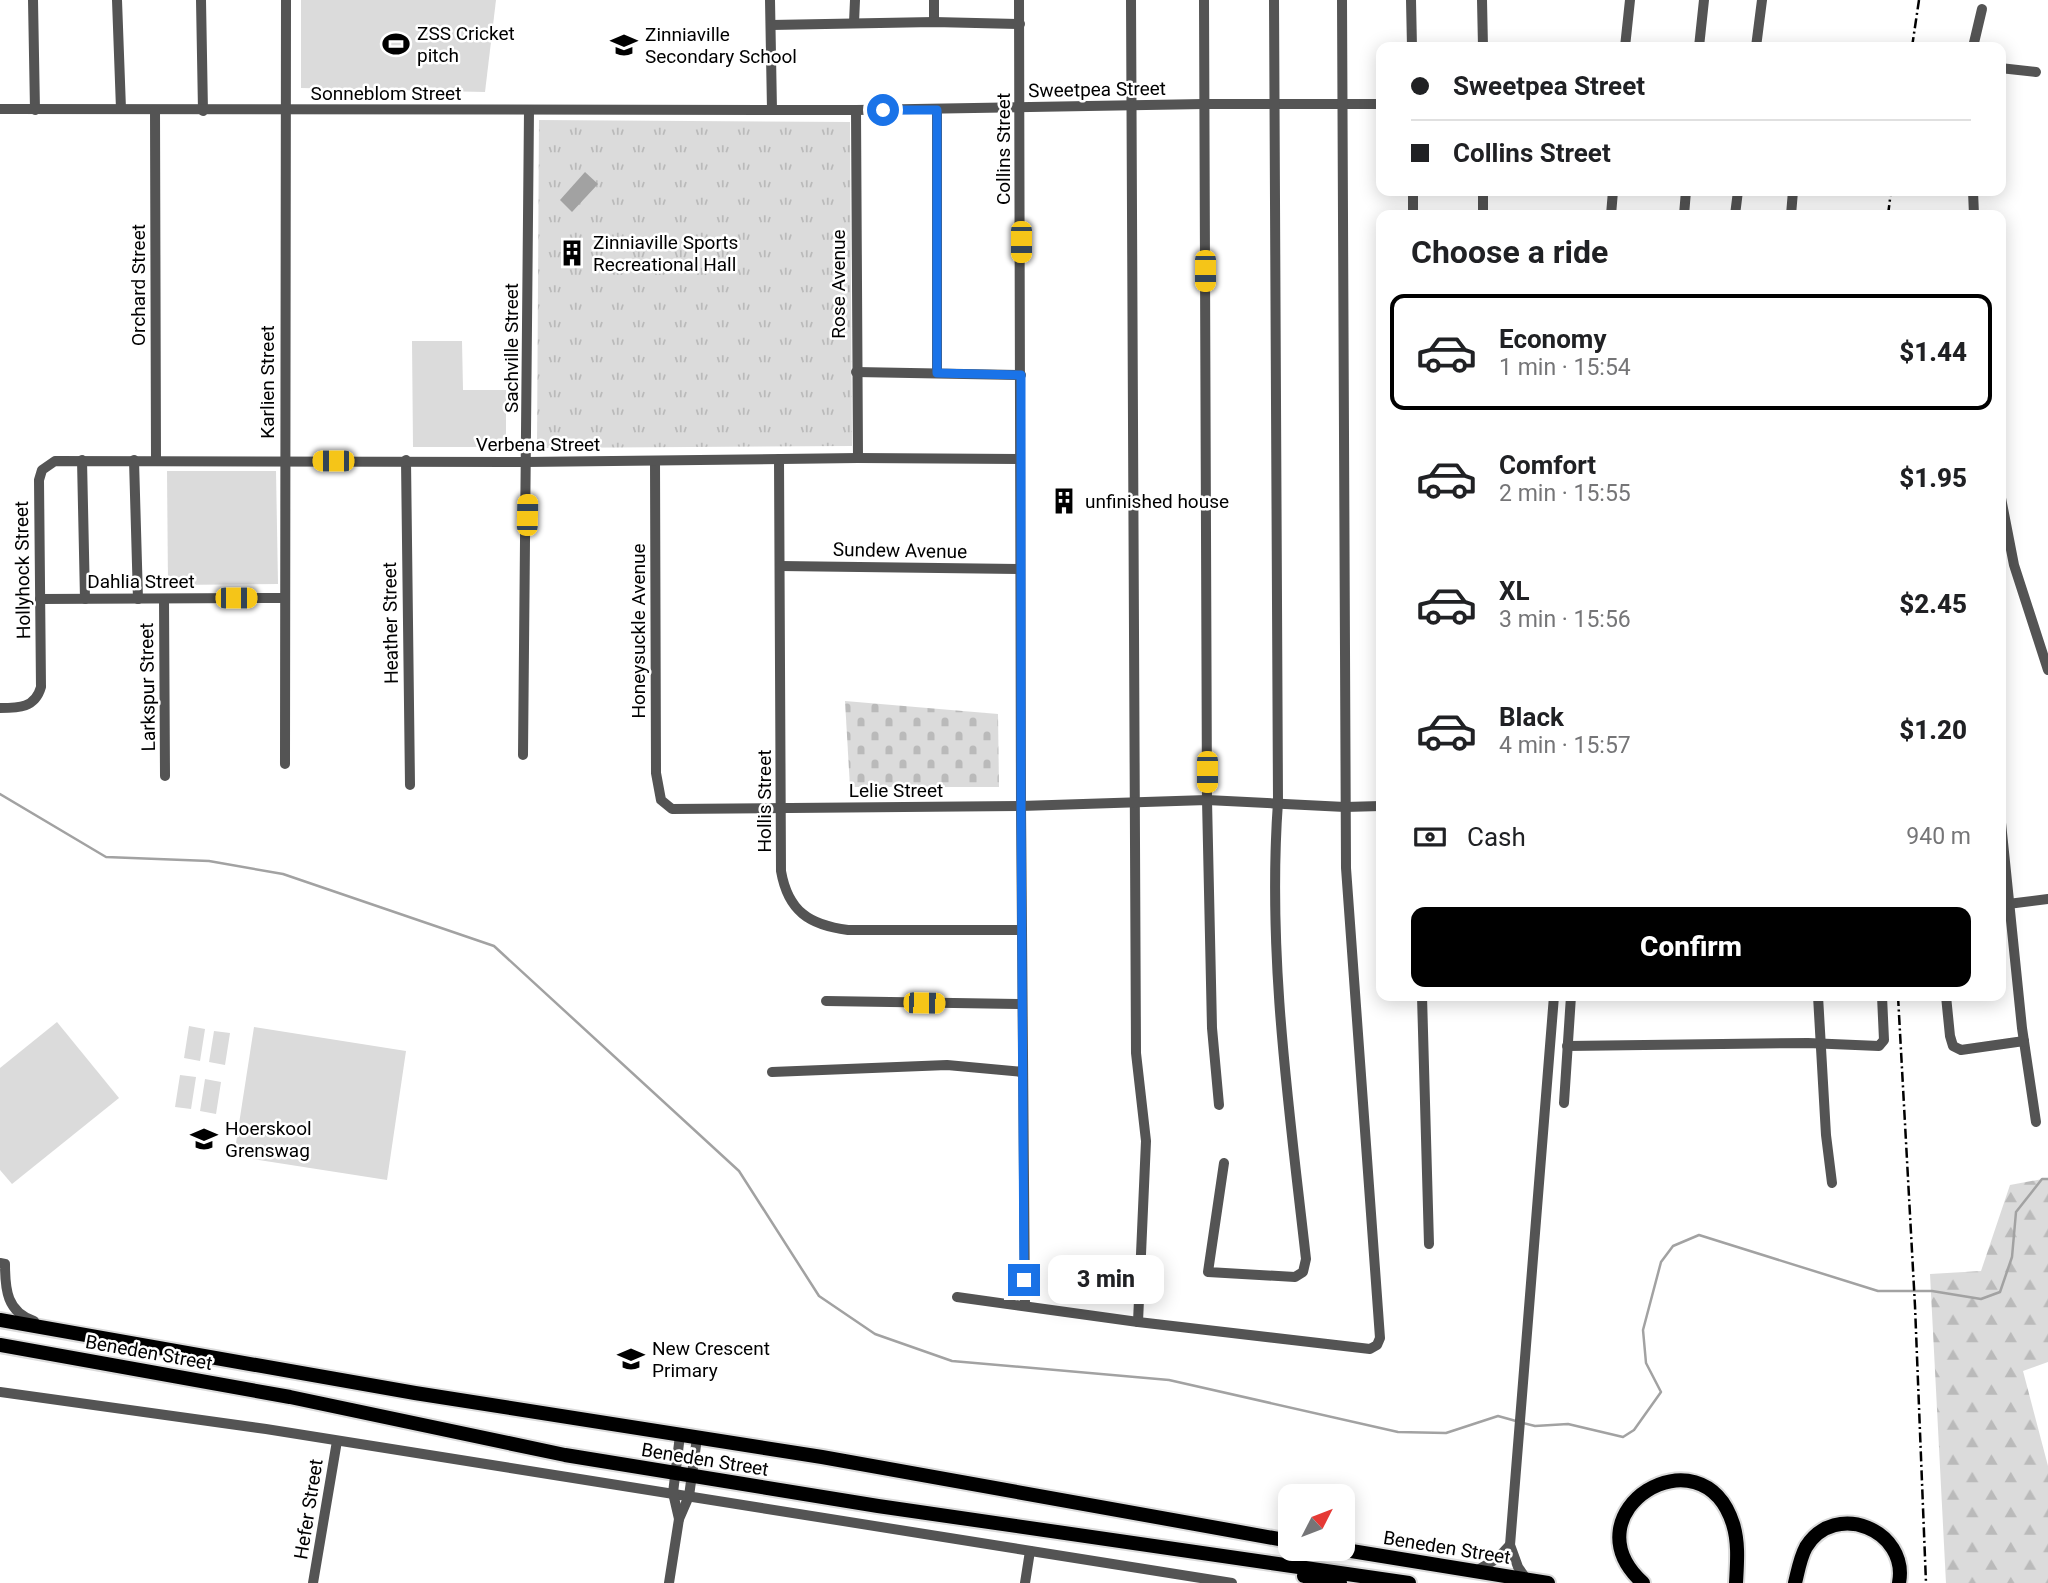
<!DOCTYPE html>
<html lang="en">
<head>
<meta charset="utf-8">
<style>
  :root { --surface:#fff; --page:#f6f6f6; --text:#202124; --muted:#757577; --line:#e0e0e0; --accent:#000 }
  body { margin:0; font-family:Roboto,sans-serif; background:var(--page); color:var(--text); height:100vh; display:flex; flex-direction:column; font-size:26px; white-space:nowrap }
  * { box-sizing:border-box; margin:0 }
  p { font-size:23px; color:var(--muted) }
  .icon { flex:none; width:38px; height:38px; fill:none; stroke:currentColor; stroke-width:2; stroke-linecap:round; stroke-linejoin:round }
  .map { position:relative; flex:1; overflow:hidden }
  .panel { position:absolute; left:1376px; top:210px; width:630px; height:791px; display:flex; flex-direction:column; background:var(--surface); border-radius:14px; box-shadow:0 4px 18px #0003 }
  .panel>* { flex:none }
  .banner { position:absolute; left:1376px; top:42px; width:630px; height:154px; border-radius:14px; box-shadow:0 4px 18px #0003; display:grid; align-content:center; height:154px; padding:0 35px; background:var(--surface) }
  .needle { width:46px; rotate:48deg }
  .controls { position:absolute; left:1278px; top:1484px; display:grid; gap:14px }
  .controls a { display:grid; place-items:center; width:77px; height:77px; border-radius:14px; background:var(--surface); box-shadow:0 4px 18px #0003; font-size:35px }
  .end { position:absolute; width:32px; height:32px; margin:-16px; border:9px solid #1a73e8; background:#fff; box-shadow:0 0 0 4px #fff }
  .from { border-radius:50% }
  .bubble { position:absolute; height:49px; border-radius:14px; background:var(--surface); box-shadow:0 4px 18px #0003; font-size:23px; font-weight:800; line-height:49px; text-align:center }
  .car { position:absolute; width:21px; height:42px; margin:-21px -10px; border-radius:9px; box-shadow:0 0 5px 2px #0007; background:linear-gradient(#f5c518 24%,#345 0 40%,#f5c518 0 76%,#345 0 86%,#f5c518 0) }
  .banner b { display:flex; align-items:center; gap:24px; height:66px; font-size:26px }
  .banner b+b { border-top:2px solid var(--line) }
  .banner i { width:18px; height:18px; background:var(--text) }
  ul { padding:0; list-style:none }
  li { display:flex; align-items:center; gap:21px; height:116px; margin:0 14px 10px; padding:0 21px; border:4px solid transparent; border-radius:14px }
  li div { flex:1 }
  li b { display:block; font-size:26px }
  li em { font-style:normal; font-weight:800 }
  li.selected { border-color:var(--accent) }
  li>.icon { width:63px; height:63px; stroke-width:1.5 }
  h2 { padding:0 35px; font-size:32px; line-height:84px }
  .pay { display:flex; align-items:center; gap:18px; height:77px; padding:0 35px; font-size:26px }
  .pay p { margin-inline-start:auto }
  .button { display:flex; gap:14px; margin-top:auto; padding:14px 35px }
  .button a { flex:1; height:80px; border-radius:14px; background:var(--accent); color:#fff; font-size:28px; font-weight:800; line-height:80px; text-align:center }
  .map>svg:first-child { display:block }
</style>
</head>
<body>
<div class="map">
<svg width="2048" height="1583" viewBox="0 0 2048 1583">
  <defs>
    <pattern id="forest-firs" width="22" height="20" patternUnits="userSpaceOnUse" patternTransform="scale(1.75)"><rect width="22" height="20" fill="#dbdbdb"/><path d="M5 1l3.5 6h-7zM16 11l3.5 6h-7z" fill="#bababa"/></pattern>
    <pattern id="cemetery-stones" width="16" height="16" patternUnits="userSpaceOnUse" patternTransform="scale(1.75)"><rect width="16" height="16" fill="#dbdbdb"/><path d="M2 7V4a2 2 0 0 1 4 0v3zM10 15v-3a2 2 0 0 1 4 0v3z" fill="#bababa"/></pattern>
    <pattern id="park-tufts" width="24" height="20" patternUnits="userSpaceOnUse" patternTransform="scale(1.75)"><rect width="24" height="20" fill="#dbdbdb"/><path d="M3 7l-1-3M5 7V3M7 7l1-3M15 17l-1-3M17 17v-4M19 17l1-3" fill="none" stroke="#bababa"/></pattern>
  </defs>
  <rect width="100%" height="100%" fill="#fff"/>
  <g fill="#dbdbdb">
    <polygon points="301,0 496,0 485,92 301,88"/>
    <polygon points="412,341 462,341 463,390 506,390 506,447 413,447"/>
    <polygon points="167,471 276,471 278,584 168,585"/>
    <polygon points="57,1022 119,1098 12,1184 0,1170 0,1068"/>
    <polygon points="189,1026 205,1029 200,1061 184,1058"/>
    <polygon points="254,1027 406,1051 387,1180 234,1156"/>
    <polygon points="214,1031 230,1033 225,1065 209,1062"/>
    <polygon points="180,1075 196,1077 191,1109 175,1107"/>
    <polygon points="205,1079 221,1082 216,1114 200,1111"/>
  </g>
  <polygon fill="url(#forest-firs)" points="2048,1178 2048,1362 2023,1371 2048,1466 2048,1583 1946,1583 1930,1274 1981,1271 2010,1185"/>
  <polygon fill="url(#cemetery-stones)" points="845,701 998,714 999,787 850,787"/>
  <polygon fill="url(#park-tufts)" points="539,120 850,122 852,446 537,448"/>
  <polygon fill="#a2a2a2" points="585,172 598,184 572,212 560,200"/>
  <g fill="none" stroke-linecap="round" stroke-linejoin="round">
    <g stroke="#a2a2a2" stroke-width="2.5">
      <polyline points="0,794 106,857 209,861 283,874 494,946 739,1171 819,1296 875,1334 952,1361 1169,1380 1398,1432 1446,1433 1498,1416 1516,1421"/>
      <polyline points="1523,1423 1535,1426 1568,1424 1623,1437 1634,1430 1661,1392 1646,1363 1643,1330 1661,1262 1673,1246 1699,1235 1878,1291 1932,1291 1981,1299 2000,1292 2012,1257 2016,1212 2042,1179 2048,1179"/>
    </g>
    <g stroke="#dbdbdb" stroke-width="18">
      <g id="major">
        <polyline points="0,1320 415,1393 822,1457 1290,1541"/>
        <polyline points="0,1345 290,1397 565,1455 878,1506 1409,1583"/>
        <polyline points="1339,1549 1548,1583"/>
        <polyline points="1304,1576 1340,1583"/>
        <path d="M1643 1583C1565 1512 1702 1427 1733 1524 1739 1543 1737 1564 1736 1583"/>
        <path d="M1795 1583C1798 1571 1800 1558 1806 1547 1835 1500 1909 1530 1899 1583"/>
      </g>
    </g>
    <g stroke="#545454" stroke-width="10">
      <polyline points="33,0 35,110"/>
      <polyline points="117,0 121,109"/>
      <polyline points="201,0 203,111"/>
      <polyline points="770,0 772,110"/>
      <polyline points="1019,0 1021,806 1025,1306"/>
      <polyline points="1131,0 1136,1053 1146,1141 1138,1322"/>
      <polyline points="1204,0 1207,800 1212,1028 1219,1105"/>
      <polyline points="1411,0 1412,47"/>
      <polyline points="1482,0 1483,47"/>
      <polyline points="934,22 934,0"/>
      <polyline points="854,23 855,0"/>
      <polyline points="771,25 934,22 1020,24"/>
      <polyline points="1625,47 1630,0"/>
      <polyline points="1699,47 1704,0"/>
      <polyline points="1756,47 1762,0"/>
      <polyline points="1973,47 1982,9"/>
      <polyline points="2000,68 2036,72"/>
      <polyline points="0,109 856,110 1204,104 1381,104"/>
      <polyline points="155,110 156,460"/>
      <polyline points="856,110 858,458"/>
      <polyline points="937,110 937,373"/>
      <polyline points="1413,191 1413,215"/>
      <polyline points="1973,191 1974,215"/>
      <polyline points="1483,215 1483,191"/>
      <polyline points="1611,215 1613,191"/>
      <polyline points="1684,215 1686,191"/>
      <polyline points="1735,215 1738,191"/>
      <polyline points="1791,215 1793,191"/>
      <polyline points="856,372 1021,375"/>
      <path d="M779 459 781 871C788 911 809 925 848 930H1022"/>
      <polyline points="82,460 85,599"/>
      <polyline points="134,460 138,599"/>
      <polyline points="406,460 410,785"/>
      <polyline points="655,461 656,773 661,800 672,809 1021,806 1207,800 1345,807 1381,806"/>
      <polyline points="2000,493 2014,565 2048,670"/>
      <polyline points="780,566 1020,569"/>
      <polyline points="40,599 284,598"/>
      <polyline points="164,599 165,776"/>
      <path d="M0 708C19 708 35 708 41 687L39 480 42 470 55 461 527 462 858 458 1020 459"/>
      <polyline points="523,755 529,110"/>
      <polyline points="285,764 286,0"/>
      <polyline points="2000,813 2022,1028 2036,1122"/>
      <polyline points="2000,905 2048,899"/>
      <polyline points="1422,996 1429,1244"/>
      <polyline points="1818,996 1826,1135 1832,1183"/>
      <polyline points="1946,996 1950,1036 1953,1046 1961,1050 2024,1041"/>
      <polyline points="826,1001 1022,1004"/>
      <polyline points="1567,1046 1808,1043 1879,1046 1884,1040 1882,996"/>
      <polyline points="772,1072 947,1065 1023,1072"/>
      <polyline points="1564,1103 1571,996"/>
      <path d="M1224 1163 1208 1272 1295 1277 1303 1272 1306 1259C1289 1108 1267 954 1278 802L1274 0"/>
      <path d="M0 1263 5 1264C5 1290 7 1312 34 1321"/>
      <polyline points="957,1297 1138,1322 1370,1349 1377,1345 1380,1338 1346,868 1342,0"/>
      <polyline points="0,1392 266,1429 1232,1583"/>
      <polyline points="679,1519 673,1493 680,1435"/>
      <polyline points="1476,1571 1498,1558 1510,1545"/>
      <polyline points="1527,1580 1518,1567 1510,1545 1554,996"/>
      <polyline points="313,1583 337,1441"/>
      <polyline points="669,1583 679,1519 689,1496 697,1438"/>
      <polyline points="1025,1583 1030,1551"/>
    </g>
    <use href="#major" stroke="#000" stroke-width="14"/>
    <g stroke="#000" stroke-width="2.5" stroke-dasharray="10 3.5 2 3.5" stroke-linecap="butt">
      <polyline points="1912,47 1919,0"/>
      <polyline points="1888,215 1891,191"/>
      <polyline points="1898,996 1915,1306 1926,1583"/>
    </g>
  </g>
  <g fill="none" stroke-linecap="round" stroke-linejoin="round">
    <polyline stroke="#1a73e8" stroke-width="9" points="883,110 937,110 937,373 1021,375 1021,806 1024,1280"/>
  </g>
  <defs>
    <g id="stadium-bare" transform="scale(2.1)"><path d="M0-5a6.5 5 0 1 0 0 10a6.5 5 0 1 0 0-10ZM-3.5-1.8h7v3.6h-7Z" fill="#000" stroke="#fff" stroke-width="2.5" paint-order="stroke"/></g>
    <g id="school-bare" transform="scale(2.1)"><path d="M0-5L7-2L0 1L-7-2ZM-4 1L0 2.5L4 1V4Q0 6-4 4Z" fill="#000" stroke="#fff" stroke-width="2.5" paint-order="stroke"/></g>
    <g id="building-bare" transform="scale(2.1)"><path d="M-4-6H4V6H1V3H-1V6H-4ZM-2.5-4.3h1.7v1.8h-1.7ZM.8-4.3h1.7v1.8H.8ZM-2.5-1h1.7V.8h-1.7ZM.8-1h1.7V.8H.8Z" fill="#000" stroke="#fff" stroke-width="2.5" paint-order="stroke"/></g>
  </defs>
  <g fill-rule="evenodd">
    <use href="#stadium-bare" x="396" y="44"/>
    <use href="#school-bare" x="624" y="45"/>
    <use href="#building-bare" x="572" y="253"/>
    <use href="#building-bare" x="1064" y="501"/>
    <use href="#school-bare" x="204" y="1139"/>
    <use href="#school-bare" x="631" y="1359"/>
  </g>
  <g text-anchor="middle" stroke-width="5" stroke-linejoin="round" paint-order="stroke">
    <g font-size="19" fill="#000" stroke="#fff" text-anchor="start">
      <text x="417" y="40">ZSS Cricket<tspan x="417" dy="22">pitch</tspan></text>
      <text x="645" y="41">Zinniaville<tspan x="645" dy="22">Secondary School</tspan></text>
      <text x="593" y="249">Zinniaville Sports<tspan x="593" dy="22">Recreational Hall</tspan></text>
      <text x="1085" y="508">unfinished house</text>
      <text x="225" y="1135">Hoerskool<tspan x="225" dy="22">Grenswag</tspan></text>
      <text x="652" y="1355">New Crescent<tspan x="652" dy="22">Primary</tspan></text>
    </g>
    <g font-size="19" fill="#000" stroke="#fff">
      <text transform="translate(1097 89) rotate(-1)" y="7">Sweetpea Street</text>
      <text x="386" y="100">Sonneblom Street</text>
      <text transform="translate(1003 149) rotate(-90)" y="7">Collins Street</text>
      <text transform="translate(838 284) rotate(-90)" y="7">Rose Avenue</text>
      <text transform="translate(138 285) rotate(-90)" y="7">Orchard Street</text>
      <text transform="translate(511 348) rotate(-90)" y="7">Sachville Street</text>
      <text transform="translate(267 382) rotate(-90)" y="7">Karlien Street</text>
      <text x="538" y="451">Verbena Street</text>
      <text transform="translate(900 550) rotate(1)" y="7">Sundew Avenue</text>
      <text transform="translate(22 570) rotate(-91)" y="7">Hollyhock Street</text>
      <text x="141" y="588">Dahlia Street</text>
      <text transform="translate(390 623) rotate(-91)" y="7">Heather Street</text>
      <text transform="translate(638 631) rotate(-90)" y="7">Honeysuckle Avenue</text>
      <text transform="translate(147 687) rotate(-91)" y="7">Larkspur Street</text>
      <text x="896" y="797">Lelie Street</text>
      <text transform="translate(764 801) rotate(-90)" y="7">Hollis Street</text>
      <text transform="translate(149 1352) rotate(10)" y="7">Beneden Street</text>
      <text transform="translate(705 1459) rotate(9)" y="7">Beneden Street</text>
      <text transform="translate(308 1509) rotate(-81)" y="7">Hefer Street</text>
      <text transform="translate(1447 1547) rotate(9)" y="7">Beneden Street</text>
    </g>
  </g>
</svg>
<div class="controls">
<a><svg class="needle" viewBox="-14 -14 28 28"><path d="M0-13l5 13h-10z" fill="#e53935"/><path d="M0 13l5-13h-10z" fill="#757577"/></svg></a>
</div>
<i class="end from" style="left:883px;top:110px"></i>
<i class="end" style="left:1024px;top:1280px"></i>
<div class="bubble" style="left:1048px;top:1255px;width:116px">3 min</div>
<i class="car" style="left:1021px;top:242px;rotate:180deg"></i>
<i class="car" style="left:1205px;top:271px;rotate:180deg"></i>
<i class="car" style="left:333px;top:461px;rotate:270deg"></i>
<i class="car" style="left:527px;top:515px;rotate:1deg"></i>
<i class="car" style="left:236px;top:598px;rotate:90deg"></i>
<i class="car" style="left:1207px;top:772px;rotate:180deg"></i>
<i class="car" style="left:924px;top:1003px;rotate:91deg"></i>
<div class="banner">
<b><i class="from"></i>Sweetpea Street</b>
<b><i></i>Collins Street</b>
</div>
<section class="panel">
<h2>Choose a ride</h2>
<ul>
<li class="selected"><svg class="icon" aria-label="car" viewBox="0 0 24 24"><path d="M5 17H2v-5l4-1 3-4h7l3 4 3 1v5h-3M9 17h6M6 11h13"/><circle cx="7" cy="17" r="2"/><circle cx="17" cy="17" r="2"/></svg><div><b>Economy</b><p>1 min · 15:54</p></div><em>$1.44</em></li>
<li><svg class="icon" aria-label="car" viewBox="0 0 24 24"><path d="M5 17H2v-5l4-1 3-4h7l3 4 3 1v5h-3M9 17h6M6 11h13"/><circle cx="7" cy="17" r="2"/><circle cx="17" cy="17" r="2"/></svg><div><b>Comfort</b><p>2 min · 15:55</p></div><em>$1.95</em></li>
<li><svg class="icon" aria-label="car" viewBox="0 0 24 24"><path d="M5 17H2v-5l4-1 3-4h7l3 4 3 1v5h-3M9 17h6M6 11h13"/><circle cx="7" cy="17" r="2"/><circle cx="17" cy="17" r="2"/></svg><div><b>XL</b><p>3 min · 15:56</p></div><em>$2.45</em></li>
<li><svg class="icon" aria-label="car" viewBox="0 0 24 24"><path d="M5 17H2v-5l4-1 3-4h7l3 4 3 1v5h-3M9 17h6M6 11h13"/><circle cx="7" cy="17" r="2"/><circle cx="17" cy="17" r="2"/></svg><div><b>Black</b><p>4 min · 15:57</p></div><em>$1.20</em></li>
</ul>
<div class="pay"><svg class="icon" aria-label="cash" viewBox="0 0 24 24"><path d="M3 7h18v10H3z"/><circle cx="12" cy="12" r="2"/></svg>Cash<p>940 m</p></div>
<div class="button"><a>Confirm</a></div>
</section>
</div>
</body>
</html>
